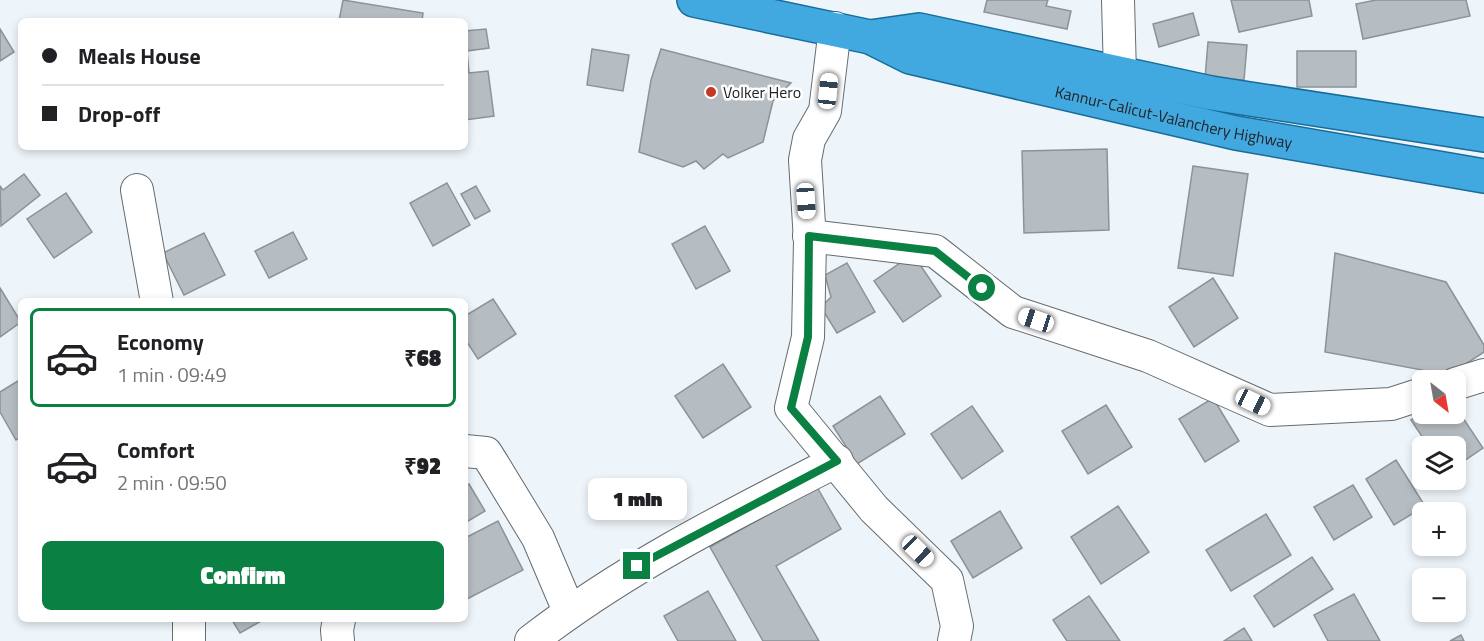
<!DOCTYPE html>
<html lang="en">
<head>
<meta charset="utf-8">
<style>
  :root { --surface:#fff; --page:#f2f2f2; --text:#202124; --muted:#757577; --line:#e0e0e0; --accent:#0b8043 }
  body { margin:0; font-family:"Titillium Web",sans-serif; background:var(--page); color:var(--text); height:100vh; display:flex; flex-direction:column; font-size:22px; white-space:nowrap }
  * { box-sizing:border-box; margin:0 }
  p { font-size:20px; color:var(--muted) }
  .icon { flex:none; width:33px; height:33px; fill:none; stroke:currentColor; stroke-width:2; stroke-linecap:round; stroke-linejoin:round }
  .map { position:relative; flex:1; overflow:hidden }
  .sheet { position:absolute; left:18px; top:298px; width:450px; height:324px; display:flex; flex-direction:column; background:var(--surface); border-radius:9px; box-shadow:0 3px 9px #0003 }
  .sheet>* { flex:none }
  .top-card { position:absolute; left:18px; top:18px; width:450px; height:132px; border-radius:9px; box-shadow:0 3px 9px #0003; display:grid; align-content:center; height:132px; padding:0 24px; background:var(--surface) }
  .needle { width:39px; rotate:149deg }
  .tools { position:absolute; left:1412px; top:370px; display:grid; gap:12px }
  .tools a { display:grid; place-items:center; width:54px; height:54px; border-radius:9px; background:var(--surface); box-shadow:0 3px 9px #0003; font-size:30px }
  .end { position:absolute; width:27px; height:27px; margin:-14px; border:8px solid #0b8043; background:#fff; box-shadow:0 0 0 3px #fff }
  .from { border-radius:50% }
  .bubble { position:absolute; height:42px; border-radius:9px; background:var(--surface); box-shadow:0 3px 9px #0003; font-size:20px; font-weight:800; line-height:42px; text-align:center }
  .car { position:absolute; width:18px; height:36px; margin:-18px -9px; border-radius:8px; box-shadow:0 0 4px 2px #0007; background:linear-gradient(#fff 24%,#345 0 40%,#fff 0 76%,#345 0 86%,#fff 0) }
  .top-card b { display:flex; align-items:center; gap:21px; height:57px; font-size:22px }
  .top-card b+b { border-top:2px solid var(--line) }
  .top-card i { width:15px; height:15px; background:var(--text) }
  ul { padding:10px 0 0; list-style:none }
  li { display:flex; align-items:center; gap:18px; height:99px; margin:0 12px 9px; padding:0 12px; border:3px solid transparent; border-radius:9px }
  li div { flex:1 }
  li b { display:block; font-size:22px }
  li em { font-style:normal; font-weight:800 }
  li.active { border-color:var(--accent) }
  li>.icon { width:54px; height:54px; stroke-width:1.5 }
  .primary-button { display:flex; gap:12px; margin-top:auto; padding:12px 24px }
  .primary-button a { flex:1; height:69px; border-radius:9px; background:var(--accent); color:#fff; font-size:24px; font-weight:800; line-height:69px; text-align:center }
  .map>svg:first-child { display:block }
</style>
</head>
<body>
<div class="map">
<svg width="1484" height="641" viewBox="0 0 1484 641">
  <rect width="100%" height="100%" fill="#eef5fa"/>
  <g fill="#b6bdc2" stroke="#8c9398" stroke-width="1.5">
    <polygon points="343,0 423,13 422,21 339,21"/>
    <polygon points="987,0 1048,0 1046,6 1071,11 1067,29 984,12"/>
    <polygon points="1231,0 1309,0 1312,16 1239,32"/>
    <polygon points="1376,0 1466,0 1470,16 1363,39 1356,4"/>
    <polygon points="1193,13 1199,35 1159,47 1153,24"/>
    <polygon points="0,29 14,52 0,61"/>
    <polygon points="486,29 489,48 467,51 469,73 488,71 494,116 465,120 465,31"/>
    <polygon points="1208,42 1247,45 1244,80 1205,78"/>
    <polygon points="592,49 629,55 623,91 587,85"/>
    <polygon points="661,49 791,83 773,101 763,142 728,158 723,154 704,169 696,161 683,167 639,152 651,80"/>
    <rect x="1297" y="51" width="59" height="36"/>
    <polygon points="1107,149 1109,230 1024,233 1022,151"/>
    <polygon points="1193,166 1248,174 1233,276 1178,268"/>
    <polygon points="24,174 40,195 1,226 0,186 3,190"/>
    <polygon points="447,183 470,225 433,246 410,203"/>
    <polygon points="476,186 490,211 475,219 461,194"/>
    <polygon points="66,193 92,232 54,258 27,219"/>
    <polygon points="705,226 730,271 696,289 672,244"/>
    <polygon points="293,232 307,259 269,278 255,251"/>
    <polygon points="204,233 225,275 184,295 163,253"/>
    <polygon points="1335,253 1446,282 1484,345 1484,352 1449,375 1325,352"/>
    <polygon points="913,254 941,296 903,322 874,281"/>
    <polygon points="847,263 875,312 837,333 821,307 831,297 825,275"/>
    <polygon points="1213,278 1238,318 1194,347 1169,307"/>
    <polygon points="0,288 21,322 0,337"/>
    <polygon points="493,299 516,334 478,359 465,339 465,316"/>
    <polygon points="723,364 751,407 703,438 675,396"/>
    <polygon points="21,379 21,437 16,440 0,412 0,392"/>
    <polygon points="880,396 905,434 857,464 833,426"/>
    <polygon points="1213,398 1239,441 1205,462 1179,419"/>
    <polygon points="1106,405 1132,447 1088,474 1062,431"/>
    <polygon points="972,406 1003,451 962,479 931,434"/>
    <polygon points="1455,406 1483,448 1455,467 1455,447 1429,447 1411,420 1422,412 1455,414"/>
    <polygon points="1396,460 1425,506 1394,525 1366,479"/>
    <polygon points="469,484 485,511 465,523 465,486"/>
    <polygon points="1353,485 1372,517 1334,540 1314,507"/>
    <polygon points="817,487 841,529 776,566 819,641 763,641 710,547"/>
    <polygon points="1118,506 1149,552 1101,584 1071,537"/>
    <polygon points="1000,511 1022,548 973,578 951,541"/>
    <polygon points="1266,514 1291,555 1231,591 1206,550"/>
    <polygon points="498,521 523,570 467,599 465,538"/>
    <polygon points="1312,557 1333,589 1274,627 1254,596"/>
    <polygon points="708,591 736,641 678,641 664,616"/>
    <polygon points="1354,594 1380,641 1328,641 1314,615"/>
    <polygon points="1089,596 1120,641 1067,641 1053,620"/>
    <polygon points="232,620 263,620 240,633"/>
    <polygon points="1244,628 1252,641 1224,641"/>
    <polygon points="1461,635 1464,641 1450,641"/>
  </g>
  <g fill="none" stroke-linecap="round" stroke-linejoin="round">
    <g stroke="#656b6f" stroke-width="34">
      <g id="minor">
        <polyline points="1118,0 1120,74"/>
        <polyline points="835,28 825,111 809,139 805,160 810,241 808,337 791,408 874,509 947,580 957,626 954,641"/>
        <polyline points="137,190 157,302"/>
        <polyline points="809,236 935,251 1013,312 1148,356 1270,410 1391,404 1422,394"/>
        <polyline points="1455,384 1484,375"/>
        <polyline points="465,451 486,453 493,464 538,538 569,611"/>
        <polyline points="189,641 189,620"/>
        <polyline points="338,641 337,630 339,620"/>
        <path d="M531 641C625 568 731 515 837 461"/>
      </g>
    </g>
    <g stroke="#186c9a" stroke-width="36">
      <g id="trunk">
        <path id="s1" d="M694 0 870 37 910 57 1236 133 1484 176"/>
        <polyline points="870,37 919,30 1211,93 1484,135"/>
      </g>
    </g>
    <use href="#minor" stroke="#fff" stroke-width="32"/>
    <use href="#trunk" stroke="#42a8e0" stroke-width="33"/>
  </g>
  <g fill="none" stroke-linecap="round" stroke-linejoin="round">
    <polyline stroke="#0b8043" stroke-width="8" points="637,566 837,461 791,408 808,337 809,236 935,251 982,288"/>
  </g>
  <circle fill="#c43824" stroke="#fff" stroke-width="2" cx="711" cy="92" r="6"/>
  <g text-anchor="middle" stroke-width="5" stroke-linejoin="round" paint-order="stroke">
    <g font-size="16" fill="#222426" stroke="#fff" text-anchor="start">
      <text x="723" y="98">Volker Hero</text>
    </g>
    <g font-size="16" fill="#222426" stroke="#fff">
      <text dy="6" stroke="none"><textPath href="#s1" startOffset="495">Kannur-Calicut-Valanchery Highway</textPath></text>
    </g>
  </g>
</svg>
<div class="tools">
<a><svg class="needle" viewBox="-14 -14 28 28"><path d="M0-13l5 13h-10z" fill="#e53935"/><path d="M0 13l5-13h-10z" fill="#757577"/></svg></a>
<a><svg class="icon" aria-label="layers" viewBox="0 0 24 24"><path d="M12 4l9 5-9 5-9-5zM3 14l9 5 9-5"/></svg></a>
<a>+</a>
<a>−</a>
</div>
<i class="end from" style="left:982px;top:288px"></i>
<i class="end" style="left:637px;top:566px"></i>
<div class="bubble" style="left:588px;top:478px;width:99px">1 min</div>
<i class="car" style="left:828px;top:91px;rotate:6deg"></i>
<i class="car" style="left:806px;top:201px;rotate:176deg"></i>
<i class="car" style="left:1036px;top:320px;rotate:288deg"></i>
<i class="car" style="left:1253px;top:402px;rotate:115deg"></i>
<i class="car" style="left:918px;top:551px;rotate:134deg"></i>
<div class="top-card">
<b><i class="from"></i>Meals House</b>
<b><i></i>Drop-off</b>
</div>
<section class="sheet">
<ul>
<li class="active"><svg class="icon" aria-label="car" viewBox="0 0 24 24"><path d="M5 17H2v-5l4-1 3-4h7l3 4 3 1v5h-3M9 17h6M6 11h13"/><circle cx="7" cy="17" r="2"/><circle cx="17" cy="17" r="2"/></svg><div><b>Economy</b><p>1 min · 09:49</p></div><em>₹68</em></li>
<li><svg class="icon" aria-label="car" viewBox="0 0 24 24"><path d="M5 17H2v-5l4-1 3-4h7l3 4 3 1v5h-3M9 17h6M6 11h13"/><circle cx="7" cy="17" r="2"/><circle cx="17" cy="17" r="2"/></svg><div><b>Comfort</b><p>2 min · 09:50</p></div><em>₹92</em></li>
</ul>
<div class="primary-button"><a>Confirm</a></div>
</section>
</div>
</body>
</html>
